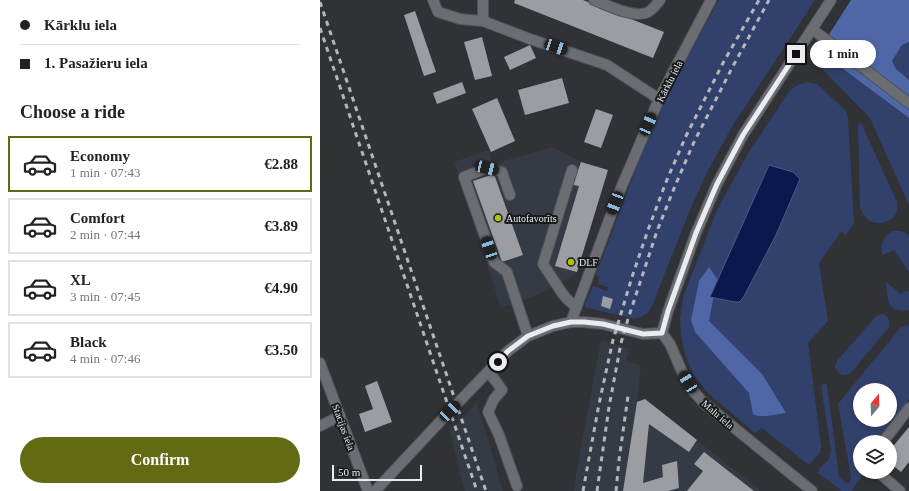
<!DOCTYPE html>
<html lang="en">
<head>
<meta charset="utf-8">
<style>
  :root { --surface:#fff; --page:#f6f6f6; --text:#222; --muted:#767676; --line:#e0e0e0; --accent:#626b14 }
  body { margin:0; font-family:"Times New Roman",serif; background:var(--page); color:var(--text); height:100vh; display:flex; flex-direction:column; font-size:15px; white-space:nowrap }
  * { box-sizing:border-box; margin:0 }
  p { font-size:13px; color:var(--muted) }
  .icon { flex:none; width:22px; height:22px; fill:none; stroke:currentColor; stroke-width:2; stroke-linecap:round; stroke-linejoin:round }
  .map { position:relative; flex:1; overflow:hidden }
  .sheet { display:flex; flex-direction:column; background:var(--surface); width:320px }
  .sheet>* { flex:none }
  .banner { display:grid; align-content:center; height:88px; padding:0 20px; background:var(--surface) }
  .needle { width:26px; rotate:19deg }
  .tools { position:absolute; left:533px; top:383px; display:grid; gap:8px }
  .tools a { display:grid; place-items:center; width:44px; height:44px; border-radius:50%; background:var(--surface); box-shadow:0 2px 6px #0003; font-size:20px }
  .scale { position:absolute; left:12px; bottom:10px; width:90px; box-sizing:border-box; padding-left:4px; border:2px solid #ebecef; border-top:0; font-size:11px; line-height:14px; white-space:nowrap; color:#ebecef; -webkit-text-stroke:3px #191a1c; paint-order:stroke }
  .end { position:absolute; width:18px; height:18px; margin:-9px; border:5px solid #ebecef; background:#111; box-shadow:0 0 0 2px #111 }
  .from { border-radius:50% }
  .bubble { position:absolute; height:28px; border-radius:14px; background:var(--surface); box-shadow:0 2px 6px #0003; font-size:13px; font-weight:600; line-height:28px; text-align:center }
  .car { position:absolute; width:12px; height:24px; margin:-12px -6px; border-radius:5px; box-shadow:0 0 3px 1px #0007; background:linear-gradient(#222 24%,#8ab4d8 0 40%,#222 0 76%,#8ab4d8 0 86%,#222 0) }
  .banner b { display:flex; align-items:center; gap:14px; height:38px; font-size:15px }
  .banner b+b { border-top:1px solid var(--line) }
  .banner i { width:10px; height:10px; background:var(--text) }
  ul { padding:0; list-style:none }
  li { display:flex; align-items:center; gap:12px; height:56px; margin:0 8px 6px; padding:0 12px; border:2px solid var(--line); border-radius:0px }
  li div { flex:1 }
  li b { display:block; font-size:15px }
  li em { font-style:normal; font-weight:600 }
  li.active { border-color:var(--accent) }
  li>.icon { width:36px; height:36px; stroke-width:1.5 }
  h2 { padding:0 20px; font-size:18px; line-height:48px }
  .action { display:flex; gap:8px; margin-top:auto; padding:8px 20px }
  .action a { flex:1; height:46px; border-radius:24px; background:var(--accent); color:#fff; font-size:16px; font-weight:600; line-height:46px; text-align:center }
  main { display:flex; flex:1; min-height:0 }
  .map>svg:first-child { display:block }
</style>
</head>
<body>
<main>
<section class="sheet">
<div class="banner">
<b><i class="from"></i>Kārklu iela</b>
<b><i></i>1. Pasažieru iela</b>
</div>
<h2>Choose a ride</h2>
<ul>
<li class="active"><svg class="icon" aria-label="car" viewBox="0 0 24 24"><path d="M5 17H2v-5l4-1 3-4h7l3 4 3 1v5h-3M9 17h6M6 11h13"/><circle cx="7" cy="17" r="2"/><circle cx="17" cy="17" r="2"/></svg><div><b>Economy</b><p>1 min · 07:43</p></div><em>€2.88</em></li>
<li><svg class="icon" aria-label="car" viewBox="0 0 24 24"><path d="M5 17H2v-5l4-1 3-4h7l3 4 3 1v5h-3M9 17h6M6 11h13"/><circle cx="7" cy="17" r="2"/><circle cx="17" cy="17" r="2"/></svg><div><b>Comfort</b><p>2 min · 07:44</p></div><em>€3.89</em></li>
<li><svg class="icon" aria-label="car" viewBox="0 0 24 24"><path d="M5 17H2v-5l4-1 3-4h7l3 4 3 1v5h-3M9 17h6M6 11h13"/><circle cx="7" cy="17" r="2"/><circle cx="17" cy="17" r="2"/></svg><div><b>XL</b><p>3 min · 07:45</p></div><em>€4.90</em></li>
<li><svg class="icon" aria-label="car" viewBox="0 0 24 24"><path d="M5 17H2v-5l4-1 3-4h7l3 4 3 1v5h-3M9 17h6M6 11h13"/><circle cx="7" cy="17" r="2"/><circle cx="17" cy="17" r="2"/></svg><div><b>Black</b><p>4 min · 07:46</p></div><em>€3.50</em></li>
</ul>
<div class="action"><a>Confirm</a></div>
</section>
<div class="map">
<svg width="589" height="491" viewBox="0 0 589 491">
  <rect width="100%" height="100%" fill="#303236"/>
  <g fill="#363a44">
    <polygon points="233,147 261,162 288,170 257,272 246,280 213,297 181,308 134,162 168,150 173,164"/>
    <polygon points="281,340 292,343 309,349 306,361 321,366 317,402 325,399 441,491 254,491 256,474"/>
    <polygon points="157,402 162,419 183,491 145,491 142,482 130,431"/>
  </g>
  <g fill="#31416c" fill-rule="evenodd">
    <path d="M399 0H495L410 130 388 171 372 205 336 296C331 309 329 316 314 319L265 307V304L273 286 287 291 288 287 278 284 279 276 276 275 320 158 349 90Z"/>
    <polygon points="503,42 511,47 515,63 589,118 589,205 550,118 505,72 499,60 498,50 499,43"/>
    <polygon points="589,42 589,80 576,69 572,61 582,45"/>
    <polygon points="487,82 497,84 526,111 528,118 534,223 526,235 521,232 499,263 508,321 488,343 501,447 500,453 489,465 442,428 435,433 388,393 374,375 366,357 363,345 361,334 360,319 363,297 397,210 430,150 470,90 478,85"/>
    <path d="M541 123 542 125 577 202C577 204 577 209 577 211 573 224 556 226 547 219 544 216 542 211 540 208L538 126 539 124Z"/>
    <path d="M573 231H581L589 235V272L574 250 562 255C561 242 562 238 573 231Z"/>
    <path d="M566 282 581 294 587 290 589 292V310C566 314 568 299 566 282Z"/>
    <path d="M562 314C569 317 570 320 569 327L530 374C522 376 519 375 515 367L517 361 556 316Z"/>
    <path d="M589 325V399L555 442H540V472H545L531 491H522L498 473 500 468 509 459 511 449 501 386 504 383 507 385 519 477 526 483H530L531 477 518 404 580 328ZM540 390H570V420H540Z"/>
  </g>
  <g fill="#4f67a6">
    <polygon points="531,0 589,0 589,42 582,45 572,61 576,69 589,80 589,118 515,63 508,36"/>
    <path d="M389 267 397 279 389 321 442 374 466 413C456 414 442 419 433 414L429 393 375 332 371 320 379 281Z"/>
  </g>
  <polygon fill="#0a1850" stroke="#4e5880" points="449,165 473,172 480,179 456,235 423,298 419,302 415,302 390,297"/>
  <g fill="#9b9da3">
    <polygon points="195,0 263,0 344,32 333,58 194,3"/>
    <polygon points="95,11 116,72 104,76 84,15"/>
    <polygon points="162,37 172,76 155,80 144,42"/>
    <polygon points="210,45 216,58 190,70 184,57"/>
    <polygon points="242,78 249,103 205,115 198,90"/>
    <polygon points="142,82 146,93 117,104 113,93"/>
    <polygon points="177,98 195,141 171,152 152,109"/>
    <polygon points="276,109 293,115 281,148 264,142"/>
    <polygon points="261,162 288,170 257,272 235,266 259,186 253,185"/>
    <polygon points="174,174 203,255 182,262 153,181"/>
    <polygon points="283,296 293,299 290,309 281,306"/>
    <polygon points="57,381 72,422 45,432 39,414 53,409 45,386"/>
    <polygon points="325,399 377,440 369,452 329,424 323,483 343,477 342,465 357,461 359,488 348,491 303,491 317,402"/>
    <polygon points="589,427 589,462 581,472 570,463 570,450"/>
    <polygon points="384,452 434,491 367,491 383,471 374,464"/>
  </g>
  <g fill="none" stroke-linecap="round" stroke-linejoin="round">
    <g stroke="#4f5154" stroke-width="12">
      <g id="minor">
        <polyline points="113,0 118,12 140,19 163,21 210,39 287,65 339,99"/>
        <polyline points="163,0 163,21"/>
        <path d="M274 0C287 5 313 18 326 13 332 11 336 5 340 0"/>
        <polyline points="492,29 589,103"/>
        <polyline points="252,170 223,264 242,293 247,299 256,307"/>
        <polyline points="190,195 182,172 167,168 144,177 174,262 187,272 208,336"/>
        <polyline points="251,322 301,188 339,99 391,0"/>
        <polyline points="342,333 348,311 376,233 397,184 423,135 511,0"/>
        <polyline points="0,363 48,491"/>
        <polyline points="168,372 175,380 182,390 174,399 168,412 179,435 197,486"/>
        <polyline points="0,426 20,416"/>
        <polyline points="563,442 589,408"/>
        <polyline points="558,472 580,491"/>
        <polyline points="55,491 130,411 188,351 208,336 233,326 251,322 264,322 283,324 323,334 342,333 350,344 363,374 373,391 385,404 492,491"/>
      </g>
    </g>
    <use href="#minor" stroke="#6b6d72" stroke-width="10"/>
    <g stroke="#b5b6b9" stroke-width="3" stroke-dasharray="5 5" stroke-linecap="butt">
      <polyline points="0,2 166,491"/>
      <polyline points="0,28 157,491"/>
      <polyline points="263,491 279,404 293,340 312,277 328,230 346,182 366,136 403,63 439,0"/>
      <polyline points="277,491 289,407 301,343 308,319 337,231 355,186 374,142 412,68 449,0"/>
      <polyline points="296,491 299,460 308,396"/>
    </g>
  </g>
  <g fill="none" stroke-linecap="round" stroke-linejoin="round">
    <polyline stroke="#ebecef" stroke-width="5" points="178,362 188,351 208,336 233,326 251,322 264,322 283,324 323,334 342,333 348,311 376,233 397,184 423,135 476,54"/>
  </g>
  <g fill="#b0c502" stroke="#191a1c" stroke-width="1.5">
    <circle cx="178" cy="218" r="4"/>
    <circle cx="251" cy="262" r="4"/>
  </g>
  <g text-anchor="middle" stroke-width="4" stroke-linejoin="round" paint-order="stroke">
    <g font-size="10" fill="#ebecef" stroke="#191a1c">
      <text transform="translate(349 81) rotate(-63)" y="4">Kārklu iela</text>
      <text transform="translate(398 414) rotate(41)" y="4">Malu iela</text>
      <text transform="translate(24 427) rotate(70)" y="4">Stacijas iela</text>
    </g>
    <g font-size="10" fill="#ebecef" stroke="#191a1c" text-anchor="start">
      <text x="186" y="222">Autofavorīts</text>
      <text x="259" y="266">DLF</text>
    </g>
  </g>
</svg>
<div class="tools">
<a><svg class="needle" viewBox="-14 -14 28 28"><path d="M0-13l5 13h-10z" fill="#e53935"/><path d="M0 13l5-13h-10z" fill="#767676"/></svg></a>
<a><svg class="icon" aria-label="layers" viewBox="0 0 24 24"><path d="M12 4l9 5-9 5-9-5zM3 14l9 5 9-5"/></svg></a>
</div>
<div class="scale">50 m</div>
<i class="end from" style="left:178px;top:362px"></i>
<i class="end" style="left:476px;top:54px"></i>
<div class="bubble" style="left:490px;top:40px;width:66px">1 min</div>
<i class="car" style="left:236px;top:47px;rotate:109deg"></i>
<i class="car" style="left:328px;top:124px;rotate:23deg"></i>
<i class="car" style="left:167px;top:168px;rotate:103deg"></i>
<i class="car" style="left:295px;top:203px;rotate:201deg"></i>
<i class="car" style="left:169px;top:248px;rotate:341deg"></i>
<i class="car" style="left:368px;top:382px;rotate:329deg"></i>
<i class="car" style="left:130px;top:411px;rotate:45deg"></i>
</div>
</main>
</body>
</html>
